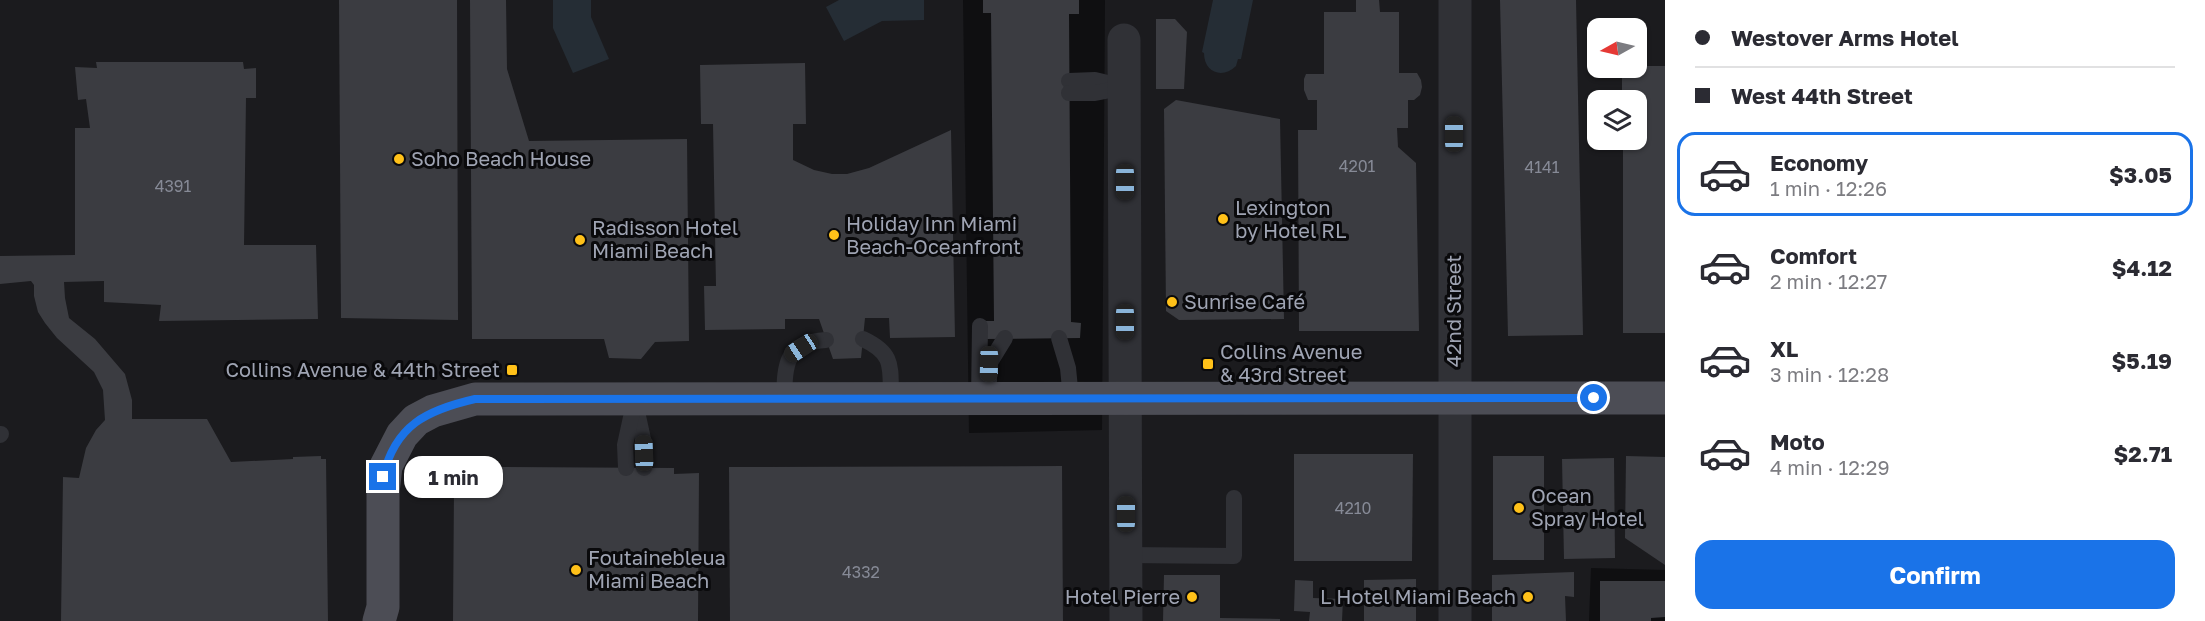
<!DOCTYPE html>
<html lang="en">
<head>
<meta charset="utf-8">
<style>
  :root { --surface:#fff; --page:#f2f2f3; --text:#2b2b33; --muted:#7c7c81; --line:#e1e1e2; --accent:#1a73e8 }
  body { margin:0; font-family:"Golos Text",sans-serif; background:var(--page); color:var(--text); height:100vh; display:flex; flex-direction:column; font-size:22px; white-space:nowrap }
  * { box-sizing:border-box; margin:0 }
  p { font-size:20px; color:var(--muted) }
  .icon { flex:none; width:33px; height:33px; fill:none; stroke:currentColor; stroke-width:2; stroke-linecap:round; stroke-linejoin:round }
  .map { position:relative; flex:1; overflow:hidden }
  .panel { display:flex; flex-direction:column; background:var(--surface); width:540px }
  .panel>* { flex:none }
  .banner { display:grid; align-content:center; height:132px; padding:0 30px; background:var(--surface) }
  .needle { width:39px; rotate:262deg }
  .fabs { position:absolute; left:1587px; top:18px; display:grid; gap:12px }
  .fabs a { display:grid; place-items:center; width:60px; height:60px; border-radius:12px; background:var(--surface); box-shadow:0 2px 4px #0004; font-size:30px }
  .end { position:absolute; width:27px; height:27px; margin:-14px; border:8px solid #1a73e8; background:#fff; box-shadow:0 0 0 3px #fff }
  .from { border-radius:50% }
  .bubble { position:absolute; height:42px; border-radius:18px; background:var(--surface); box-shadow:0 2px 4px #0004; font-size:20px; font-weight:700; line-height:42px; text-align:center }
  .car { position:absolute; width:18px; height:36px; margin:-18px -9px; border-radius:8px; box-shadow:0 0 4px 2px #0007; background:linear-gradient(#222 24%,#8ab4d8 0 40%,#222 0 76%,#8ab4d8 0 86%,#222 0) }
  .banner b { display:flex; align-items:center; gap:21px; height:57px; font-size:22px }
  .banner b+b { border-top:2px solid var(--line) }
  .banner i { width:15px; height:15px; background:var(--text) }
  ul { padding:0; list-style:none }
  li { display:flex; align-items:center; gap:18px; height:84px; margin:0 12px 9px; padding:0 18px; border:3px solid transparent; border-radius:18px }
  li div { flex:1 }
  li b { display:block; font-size:22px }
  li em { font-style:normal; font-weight:700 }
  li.active { border-color:var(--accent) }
  li>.icon { width:54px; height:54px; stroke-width:1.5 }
  .button { display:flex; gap:12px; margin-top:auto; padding:12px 30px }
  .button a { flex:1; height:69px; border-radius:18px; background:var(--accent); color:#fff; font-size:24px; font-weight:700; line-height:69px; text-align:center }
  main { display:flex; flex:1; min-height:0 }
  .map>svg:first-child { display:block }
</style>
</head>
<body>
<main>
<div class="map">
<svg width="1665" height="621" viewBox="0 0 1665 621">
  <rect width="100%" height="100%" fill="#0f0f11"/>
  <path fill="#1b1b1e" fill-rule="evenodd" d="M0 0H963L969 433 1102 430 1105 0H1665V570L1591 568 1589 621H0ZM1598 28H1636V68H1598ZM1598 100H1636V140H1598Z"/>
  <g fill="#252d35">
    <polygon points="553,0 591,0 591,17 609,59 573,73 553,28"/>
    <polygon points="839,0 924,0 924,20 882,21 844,41 826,7"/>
    <path d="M1213 0H1253L1241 59H1238L1236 66C1223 79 1204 73 1204 53L1202 52Z"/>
  </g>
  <g fill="#3b3c41">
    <polygon points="339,0 457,0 458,320 341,318"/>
    <polygon points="470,0 506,0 507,69 529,141 687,139 689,341 655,342 641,359 609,358 604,339 472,339"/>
    <polygon points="983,0 1079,0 1079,14 1069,14 1071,322 1081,323 1080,338 984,339 984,321 994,321 991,13 983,13"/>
    <polygon points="1356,0 1379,0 1380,12 1399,12 1399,73 1417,73 1421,80 1422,87 1420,95 1414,100 1408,100 1408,128 1397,128 1398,147 1416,163 1419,331 1299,331 1298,130 1317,130 1317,100 1308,100 1304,90 1304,79 1306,74 1324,74 1324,12 1356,12"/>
    <polygon points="1500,0 1576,0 1583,335 1508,336"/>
    <polygon points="1156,19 1175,19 1187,32 1184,89 1156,89"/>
    <polygon points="96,62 243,62 244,69 256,68 256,98 246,98 244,245 316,245 318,319 159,321 161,305 104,302 104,281 64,282 65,298 69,318 95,339 125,374 132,400 132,419 207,419 231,462 293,459 293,457 321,456 321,459 326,459 328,621 61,621 63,477 79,478 86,448 96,430 105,420 103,390 94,372 57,338 45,323 38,312 34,296 34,285 31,281 0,284 0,256 75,255 75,128 90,128 86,99 78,100 75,67 97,68"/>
    <polygon points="805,63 806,124 793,124 793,160 814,170 832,174 847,174 869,168 951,130 955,337 890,338 889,318 865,318 861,358 833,359 819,319 785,319 785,329 705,330 704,286 716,286 713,124 701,124 700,65"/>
    <polygon points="1636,66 1665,66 1665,333 1623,333 1623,140 1636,140 1636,100 1622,100 1622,68 1636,68"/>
    <polygon points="1176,100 1280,119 1284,319 1179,320 1166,311 1164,109"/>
    <polygon points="1294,454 1413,454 1412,561 1294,561"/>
    <rect x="1493" y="456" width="51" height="104"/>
    <polygon points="1626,456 1665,457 1665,565 1625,538"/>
    <polygon points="1614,458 1615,558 1564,559 1562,459"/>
    <polygon points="1062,466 1063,621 730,621 729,467"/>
    <polygon points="498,467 674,468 674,474 699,473 698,621 453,621 454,488 472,470"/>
    <polygon points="1574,572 1574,597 1565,596 1566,621 1492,621 1492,575"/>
    <polygon points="1164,575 1220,575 1220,618 1280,619 1280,621 1163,621"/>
    <polygon points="1416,579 1416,621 1364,621 1364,580"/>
    <polygon points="1295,580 1313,581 1313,598 1343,599 1342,621 1309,621 1310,612 1294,611"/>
    <polygon points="1600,581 1665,581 1665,617 1651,618 1651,621 1600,621"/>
  </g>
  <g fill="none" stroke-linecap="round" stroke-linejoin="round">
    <g stroke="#303136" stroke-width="16">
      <polyline points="1069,81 1095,80 1124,87"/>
      <polyline points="1069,93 1095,93 1121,88"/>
      <polyline points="1059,338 1068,368 1071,399"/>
      <path d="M863 339C895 354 890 367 891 399"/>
      <polyline points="989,381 989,364 1005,338"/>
      <polyline points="979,398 980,326"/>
      <path d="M784 399C785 365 785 342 826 340"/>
      <polyline points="636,407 643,439 644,468"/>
      <polyline points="0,435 1,434"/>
      <polyline points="626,468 625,445 635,399"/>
      <polyline points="1126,555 1234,556 1234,498"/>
    </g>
    <g stroke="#303136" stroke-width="33">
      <polyline points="1455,0 1455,621"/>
      <polyline points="1124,40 1126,621"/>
    </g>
    <polyline stroke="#4c4d55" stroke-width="33" points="379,621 383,607 383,492 386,466 402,435 416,420 433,411 475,399 1665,398"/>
  </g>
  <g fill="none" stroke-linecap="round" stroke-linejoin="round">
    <path stroke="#1a73e8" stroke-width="8" d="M383 477C395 425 427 410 475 399L1594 398"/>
  </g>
  <g fill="#ffc119" stroke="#0a0a0c" stroke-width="2">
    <circle cx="399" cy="159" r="6"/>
    <circle cx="1223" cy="219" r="6"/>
    <circle cx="834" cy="235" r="6"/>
    <circle cx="580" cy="240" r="6"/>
    <circle cx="1172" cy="302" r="6"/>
    <rect x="1202" y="358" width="12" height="12" rx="3"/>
    <rect x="506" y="364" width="12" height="12" rx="3"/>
    <circle cx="1519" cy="508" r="6"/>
    <circle cx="576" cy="570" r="6"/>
    <circle cx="1192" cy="597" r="6"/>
    <circle cx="1528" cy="597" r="6"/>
  </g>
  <g text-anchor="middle" stroke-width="6" stroke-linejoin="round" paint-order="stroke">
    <g font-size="16" fill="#868a96">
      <text x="1357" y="172">4201</text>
      <text x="1542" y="173">4141</text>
      <text x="173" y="192">4391</text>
      <text x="1353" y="514">4210</text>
      <text x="861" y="578">4332</text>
    </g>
    <g font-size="20" fill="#9fa4b3" stroke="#0a0a0c" text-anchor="start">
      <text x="411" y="166">Soho Beach House</text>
      <text x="1235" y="215">Lexington<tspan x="1235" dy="23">by Hotel RL</tspan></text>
      <text x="846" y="231">Holiday Inn Miami<tspan x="846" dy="23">Beach-Oceanfront</tspan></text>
      <text x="592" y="235">Radisson Hotel<tspan x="592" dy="23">Miami Beach</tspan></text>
      <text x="1184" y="309">Sunrise Café</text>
      <text x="1220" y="359">Collins Avenue<tspan x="1220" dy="23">&amp; 43rd Street</tspan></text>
      <text x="500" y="377" text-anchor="end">Collins Avenue &amp; 44th Street</text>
      <text x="1531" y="503">Ocean<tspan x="1531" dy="23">Spray Hotel</tspan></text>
      <text x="588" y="565">Foutainebleua<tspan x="588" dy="23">Miami Beach</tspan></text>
      <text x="1180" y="604" text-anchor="end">Hotel Pierre</text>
      <text x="1516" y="604" text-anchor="end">L Hotel Miami Beach</text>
    </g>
    <g font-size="20" fill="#9fa4b3" stroke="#0a0a0c">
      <text transform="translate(1454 311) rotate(-90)" y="7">42nd Street</text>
    </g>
  </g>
</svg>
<div class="fabs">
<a><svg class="needle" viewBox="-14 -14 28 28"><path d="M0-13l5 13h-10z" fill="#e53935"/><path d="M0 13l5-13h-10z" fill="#7c7c81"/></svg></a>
<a><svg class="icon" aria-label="layers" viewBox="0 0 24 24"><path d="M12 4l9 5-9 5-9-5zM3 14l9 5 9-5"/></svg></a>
</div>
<i class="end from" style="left:1594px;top:398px"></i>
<i class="end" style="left:383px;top:477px"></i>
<div class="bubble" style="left:404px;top:456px;width:99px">1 min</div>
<i class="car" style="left:1454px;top:134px;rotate:0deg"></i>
<i class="car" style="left:1125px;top:182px;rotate:180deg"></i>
<i class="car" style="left:1125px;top:322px;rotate:180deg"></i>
<i class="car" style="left:801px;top:348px;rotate:237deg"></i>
<i class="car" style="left:989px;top:364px;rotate:181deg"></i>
<i class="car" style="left:644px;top:453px;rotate:358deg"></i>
<i class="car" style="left:1126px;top:514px;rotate:0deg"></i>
</div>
<section class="panel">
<div class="banner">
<b><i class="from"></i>Westover Arms Hotel</b>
<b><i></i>West 44th Street</b>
</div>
<ul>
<li class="active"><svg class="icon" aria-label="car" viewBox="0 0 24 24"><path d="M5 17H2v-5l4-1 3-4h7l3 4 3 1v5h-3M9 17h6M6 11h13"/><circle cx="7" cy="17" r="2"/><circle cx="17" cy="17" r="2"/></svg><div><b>Economy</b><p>1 min · 12:26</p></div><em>$3.05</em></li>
<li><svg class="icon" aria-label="car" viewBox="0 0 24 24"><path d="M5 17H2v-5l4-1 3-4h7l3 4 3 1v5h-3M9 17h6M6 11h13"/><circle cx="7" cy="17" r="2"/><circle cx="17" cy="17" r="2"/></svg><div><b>Comfort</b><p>2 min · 12:27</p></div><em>$4.12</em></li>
<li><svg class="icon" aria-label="car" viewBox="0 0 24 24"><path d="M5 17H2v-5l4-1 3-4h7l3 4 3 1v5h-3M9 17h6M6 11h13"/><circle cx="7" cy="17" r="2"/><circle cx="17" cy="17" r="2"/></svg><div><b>XL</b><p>3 min · 12:28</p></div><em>$5.19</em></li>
<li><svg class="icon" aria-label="car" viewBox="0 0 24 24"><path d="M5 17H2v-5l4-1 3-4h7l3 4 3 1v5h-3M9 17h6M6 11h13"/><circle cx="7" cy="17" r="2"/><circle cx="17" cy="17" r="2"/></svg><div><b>Moto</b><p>4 min · 12:29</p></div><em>$2.71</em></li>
</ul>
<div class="button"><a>Confirm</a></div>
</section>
</main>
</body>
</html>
